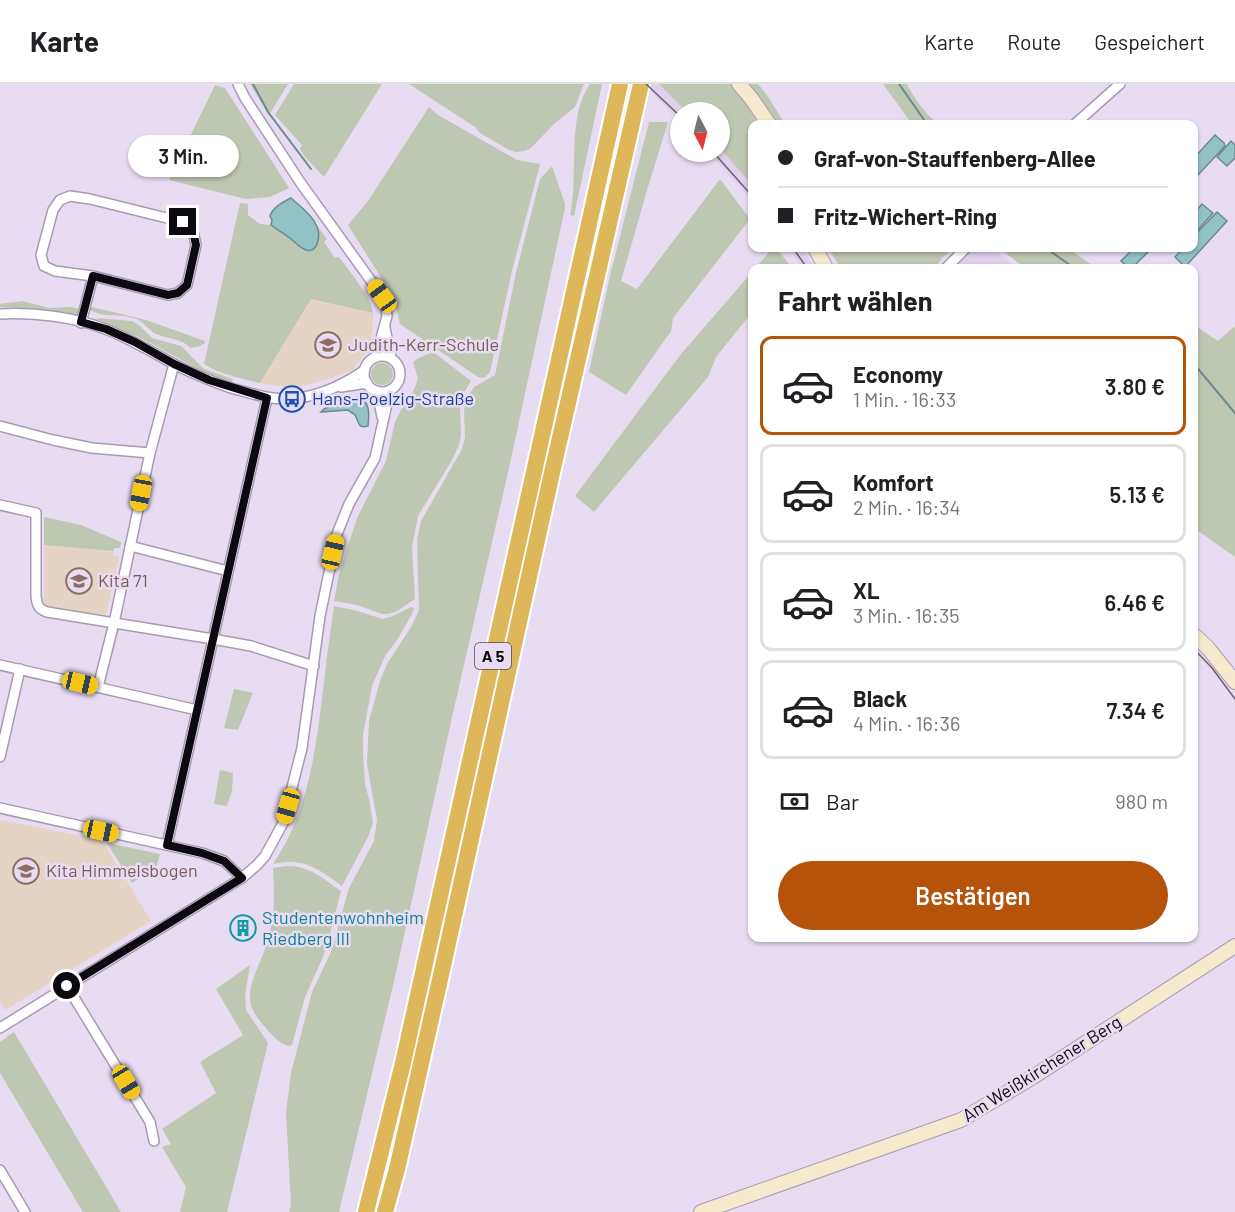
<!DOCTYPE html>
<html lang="de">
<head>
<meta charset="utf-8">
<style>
  :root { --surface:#fff; --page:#f2f2f2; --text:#202124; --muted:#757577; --line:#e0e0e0; --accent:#b45309 }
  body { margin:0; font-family:Barlow,sans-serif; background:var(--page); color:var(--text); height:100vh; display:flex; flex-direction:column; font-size:22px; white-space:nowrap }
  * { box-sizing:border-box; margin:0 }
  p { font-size:20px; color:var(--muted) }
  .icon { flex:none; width:33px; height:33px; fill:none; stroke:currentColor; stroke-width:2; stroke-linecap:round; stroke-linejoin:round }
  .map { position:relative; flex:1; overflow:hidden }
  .sheet { position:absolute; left:748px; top:180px; width:450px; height:678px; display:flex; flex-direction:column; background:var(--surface); border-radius:12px; box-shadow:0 2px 4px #0004 }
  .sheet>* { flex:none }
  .guide { position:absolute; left:748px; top:36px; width:450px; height:132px; border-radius:12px; box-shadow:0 2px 4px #0004; display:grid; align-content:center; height:132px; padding:0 30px; background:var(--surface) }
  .needle { width:39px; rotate:173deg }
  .buttons { position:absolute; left:670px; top:18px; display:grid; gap:12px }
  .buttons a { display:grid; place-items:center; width:60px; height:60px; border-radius:50%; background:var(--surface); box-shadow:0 2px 4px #0004; font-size:30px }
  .end { position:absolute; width:27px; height:27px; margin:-14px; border:8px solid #0d0910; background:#fff; box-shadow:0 0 0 3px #fff }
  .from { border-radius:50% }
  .bubble { position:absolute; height:42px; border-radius:21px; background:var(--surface); box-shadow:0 2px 4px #0004; font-size:20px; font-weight:600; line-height:42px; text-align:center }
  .car { position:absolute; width:18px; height:36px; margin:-18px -9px; border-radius:8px; box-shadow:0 0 4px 2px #0007; background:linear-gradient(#f5c518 24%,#345 0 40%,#f5c518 0 76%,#345 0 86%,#f5c518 0) }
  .guide b { display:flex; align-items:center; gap:21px; height:57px; font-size:22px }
  .guide b+b { border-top:2px solid var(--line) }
  .guide i { width:15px; height:15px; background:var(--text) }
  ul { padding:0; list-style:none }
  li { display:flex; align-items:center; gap:18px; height:99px; margin:0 12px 9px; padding:0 18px; border:3px solid var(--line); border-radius:12px }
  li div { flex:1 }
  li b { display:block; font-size:22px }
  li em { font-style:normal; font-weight:600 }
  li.selected { border-color:var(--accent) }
  li>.icon { width:54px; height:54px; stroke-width:1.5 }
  h2 { padding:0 30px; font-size:27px; line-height:72px }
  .pay { display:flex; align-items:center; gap:15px; height:66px; padding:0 30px; font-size:22px }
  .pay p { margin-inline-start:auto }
  .cta { display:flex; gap:12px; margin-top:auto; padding:12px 30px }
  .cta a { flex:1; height:69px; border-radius:36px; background:var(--accent); color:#fff; font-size:24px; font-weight:600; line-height:69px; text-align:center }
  header { display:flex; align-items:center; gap:36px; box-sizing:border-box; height:84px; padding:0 30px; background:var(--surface); border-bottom:2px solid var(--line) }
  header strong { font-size:28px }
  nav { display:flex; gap:33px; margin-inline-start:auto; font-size:21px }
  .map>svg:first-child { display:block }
</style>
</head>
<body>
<header>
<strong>Karte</strong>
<nav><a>Karte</a><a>Route</a><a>Gespeichert</a></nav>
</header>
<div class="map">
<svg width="1235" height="1128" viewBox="0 0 1235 1128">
  <rect width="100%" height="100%" fill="#e8dcf2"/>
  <g fill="#e1d0ed">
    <polygon points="643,0 659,0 672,12 687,28 681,28 681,38"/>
    <polygon points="720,64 753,102 753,118 708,68 720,68"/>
    <polygon points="788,164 802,164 815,184 803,184"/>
    <polygon points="971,164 991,164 1018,184 951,184"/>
  </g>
  <g fill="#e5d4c3">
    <polygon points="311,215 373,229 372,263 362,273 353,286 325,296 302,302 285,303 260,299"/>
    <polygon points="44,461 113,467 113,471 119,473 105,534 44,524"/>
    <polygon points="0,736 102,756 151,837 5,926 0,918"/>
  </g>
  <g fill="#bec7b1">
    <polygon points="250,0 288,0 269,31"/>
    <polygon points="294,0 382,0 324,93 305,73 300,65 302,61 275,31"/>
    <polygon points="409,0 584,0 575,23 555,39 531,64 525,67 516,68 509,66 480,49 475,43"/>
    <path d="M590 0H602L574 132 570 131C579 93 566 33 590 0Z"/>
    <polygon points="659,0 733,0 764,40 753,40 753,102 720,64 720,28 687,28"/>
    <polygon points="746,0 758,0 767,11 785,40 775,40"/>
    <path d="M883 0H907C914 15 926 30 938 40H912Z"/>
    <polygon points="215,1 225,4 289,104 270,113 246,115 169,96"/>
    <polygon points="429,23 438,31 517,76 540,80 512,187 490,288 484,294 478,293 400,240 394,214 348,141 368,117"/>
    <polygon points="649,38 668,38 648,103 621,197 637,205 720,95 750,135 673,234 671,247 626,311 589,288 610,192"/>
    <polygon points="552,82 565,120 565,124 509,384 453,629 395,893 339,1128 289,1128 291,1121 286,1029 291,989 312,908 331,868 349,804 374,757 377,736 367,680 369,637 380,597 387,580 411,543 419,526 417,455 421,437 462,365 465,353 464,328 466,315 474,303 495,291 516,189 540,95"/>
    <path d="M240 119 248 120V131L260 140 271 141 289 153 301 163 319 149 318 143 327 155 324 158 335 174 339 173C348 186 372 213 373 229L311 215 260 299C243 295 219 290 204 280Z"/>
    <polygon points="773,164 776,164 790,181 787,184 755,184"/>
    <polygon points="828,164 954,164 942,174 935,184 841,184"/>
    <polygon points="999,164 1068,164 1096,184 1025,184"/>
    <polygon points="753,187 753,227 716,273 708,293 594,428 575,412 681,270"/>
    <polygon points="22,217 49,224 70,223 81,225 79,228 76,230 44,225 0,223 0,220"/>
    <path d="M88 222 146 236 205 257V259L200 262 191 264C181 254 168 255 156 250 148 246 143 236 133 234 117 229 104 235 88 225Z"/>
    <polygon points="98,234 132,237 140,242 152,254 181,262 204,285 233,295 232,298 200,286 145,256 97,235"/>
    <polygon points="1194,241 1218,257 1235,242 1235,473 1194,444"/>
    <polygon points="430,269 436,270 471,297 463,310 460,323 461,351 459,361 452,376 418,432 412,464 415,515 397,527 388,530 382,530 357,521 334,517 339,490 357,434 386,377 395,338 404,320 411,312 415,303 418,294 413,278 419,274"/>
    <circle cx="382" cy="290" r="11"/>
    <polygon points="44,433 81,441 121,458 120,464 115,464 113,467 44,461"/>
    <path d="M334 522 354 526 383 535 393 532 411 523 414 524 412 530 397 556 385 572 372 602 363 651V670L365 700 369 715 373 739 368 753 342 802C319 785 303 773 273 780 311 725 317 655 325 590 327 568 331 545 334 522Z"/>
    <polygon points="234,605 253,609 238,646 224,644"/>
    <polygon points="220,686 233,689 232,707 227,722 214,720"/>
    <polygon points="107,759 160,770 156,784 132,799"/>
    <path d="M286 782C308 781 324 795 341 807L328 857 323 873 305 913 292 961 289 962C279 960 271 950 265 943 258 935 250 925 250 915 249 896 261 879 266 862 268 855 270 847 272 839 275 821 274 803 273 784Z"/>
    <polygon points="250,881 245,911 246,926 268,959 227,1128 180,1128 186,1103 162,1063 171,1060 162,1045 216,1009 200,978 243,951 216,905"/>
    <polygon points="14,948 121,1128 83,1128 0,989 0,958"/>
  </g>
  <g fill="#93c2c6" stroke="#6b8a8f" stroke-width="1.5">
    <polygon points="1215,51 1224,59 1225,62 1198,91 1194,87 1194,74"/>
    <polygon points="1231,57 1235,61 1235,74 1227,82 1217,73"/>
    <path d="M291 114C304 126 325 140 317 160 315 165 312 168 306 166 300 164 296 159 291 155 285 150 278 146 271 141L272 136 270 132C273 123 283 118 291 114Z"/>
    <polygon points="1202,120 1213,129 1194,150 1194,129"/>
    <polygon points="1217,128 1227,137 1185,183 1175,173 1183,164 1194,164 1194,152"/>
    <polygon points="1134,164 1152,164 1132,184 1129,184 1121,177"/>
    <path d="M357 313 363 314C370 323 369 331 368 342 357 345 359 337 355 331 353 329 350 328 348 326L321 328 324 325 346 316Z"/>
  </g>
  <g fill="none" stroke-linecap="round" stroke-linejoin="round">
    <g stroke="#6b8a8f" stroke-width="2">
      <polyline points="253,0 268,28 311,85"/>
      <polyline points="899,0 927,40"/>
      <polyline points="1046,164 1074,184"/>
      <polyline points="1194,280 1235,329"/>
    </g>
    <g stroke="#a79bb0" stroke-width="12">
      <g id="minor">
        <polyline points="238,0 245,14 300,98 382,212 386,224 387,232 376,273"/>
        <polyline points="1075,40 1120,0"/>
        <polyline points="946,184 966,164"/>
        <path d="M0 230C34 228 76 233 108 246 130 255 151 267 172 279 191 289 211 297 231 304 243 307 255 311 266 313 301 320 336 306 365 286"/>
        <polyline points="81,239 93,192 168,211 178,209 187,201 196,161 193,147 183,138 90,115 70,112 60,116 53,126 41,171 44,182 55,187 93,192"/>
        <polyline points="385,244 391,274"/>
        <circle cx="382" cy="290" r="18"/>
        <polyline points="341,303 367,299"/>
        <polyline points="377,307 382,333"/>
        <polyline points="0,342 53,356 92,364 150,369"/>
        <path d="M0 421 36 429V512C37 521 38 525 47 528L213 555 251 562 314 582"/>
        <polyline points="130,462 228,487"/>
        <polyline points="0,581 197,626"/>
        <polyline points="98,603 114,539 150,369 174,280"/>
        <polyline points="0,673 20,585"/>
        <polyline points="0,724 202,769 224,777 242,794"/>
        <polyline points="167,761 267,314"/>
        <polyline points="67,902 150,1038 154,1057"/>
        <polyline points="0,944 242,794 257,781 265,772 283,739 302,664 320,532 337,450 349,420 375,374 390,306"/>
        <polyline points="0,1086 25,1128"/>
      </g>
    </g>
    <g stroke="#a79bb0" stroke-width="16">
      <g id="secondary">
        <polyline points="739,0 751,14 769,40"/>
        <polyline points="815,164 826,184"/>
        <polyline points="1194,551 1208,564 1235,598"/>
        <polyline points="701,1128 961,1036 1033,993 1235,862"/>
      </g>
    </g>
    <g stroke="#fff" stroke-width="20">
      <g id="motorway">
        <polyline points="366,1128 403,979 620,0"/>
        <polyline points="385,1128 397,1085 439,900 551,393 641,0"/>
      </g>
    </g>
    <use href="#minor" stroke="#fff" stroke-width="9"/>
    <use href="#secondary" stroke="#f5e9ce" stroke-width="14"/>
    <use href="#motorway" stroke="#ddb75a" stroke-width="16"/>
    <g stroke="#69616f" stroke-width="1.5">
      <polyline points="646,0 681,33"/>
      <polyline points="713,68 753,113"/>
      <polyline points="793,164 807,184"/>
      <polyline points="1194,565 1212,584 1235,615"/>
    </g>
  </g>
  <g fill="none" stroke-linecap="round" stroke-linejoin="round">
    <polyline stroke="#0d0910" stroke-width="8" points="67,902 242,794 224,777 202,769 167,761 267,314 209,296 174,280 135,258 106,245 81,238 93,192 168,211 178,209 187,201 196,161 193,147 183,138"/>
  </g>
  <defs>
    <g id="school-ring" transform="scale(1.35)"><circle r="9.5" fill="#e8dcf2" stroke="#8d6e63" stroke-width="1.5"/><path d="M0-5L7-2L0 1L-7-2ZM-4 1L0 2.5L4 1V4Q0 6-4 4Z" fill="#8d6e63"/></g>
    <g id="bus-ring" transform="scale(1.35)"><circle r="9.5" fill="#e8dcf2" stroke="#1a4fb4" stroke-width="1.5"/><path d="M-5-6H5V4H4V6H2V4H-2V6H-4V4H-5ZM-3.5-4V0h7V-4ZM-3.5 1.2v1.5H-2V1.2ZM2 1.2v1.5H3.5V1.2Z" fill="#1a4fb4"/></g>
    <g id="building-ring" transform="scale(1.35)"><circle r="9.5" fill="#e8dcf2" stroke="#0f9aa8" stroke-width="1.5"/><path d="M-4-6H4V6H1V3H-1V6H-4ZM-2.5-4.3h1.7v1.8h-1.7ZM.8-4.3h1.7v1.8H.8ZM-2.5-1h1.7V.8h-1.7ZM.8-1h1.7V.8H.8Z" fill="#0f9aa8"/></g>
  </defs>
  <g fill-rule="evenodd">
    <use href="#school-ring" x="328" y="261"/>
    <use href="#bus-ring" x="292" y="315"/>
    <use href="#school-ring" x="79" y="497"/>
    <use href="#school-ring" x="26" y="787"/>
    <use href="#building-ring" x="243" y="844"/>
  </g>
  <g text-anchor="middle" stroke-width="5" stroke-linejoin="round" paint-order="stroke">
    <rect fill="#e8dcf2" stroke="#4f4854" stroke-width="1.5" x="475" y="559" width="36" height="26" rx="4.5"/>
    <g font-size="16" font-weight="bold" fill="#0d0910">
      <text x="493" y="578">A 5</text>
    </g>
    <g font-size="18" fill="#785e54" stroke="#e8dcf2" text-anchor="start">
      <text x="348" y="267">Judith-Kerr-Schule</text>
      <text x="98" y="503">Kita 71</text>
      <text x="46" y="793">Kita Himmelsbogen</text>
    </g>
    <g font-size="18" fill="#164399" stroke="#e8dcf2" text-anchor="start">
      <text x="312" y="321">Hans-Poelzig-Straße</text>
    </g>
    <g font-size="18" fill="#0d838f" stroke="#e8dcf2" text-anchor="start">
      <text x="262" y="840">Studentenwohnheim<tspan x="262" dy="21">Riedberg III</tspan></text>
    </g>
    <g font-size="18" fill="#0d0910" stroke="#e8dcf2">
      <text transform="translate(1042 985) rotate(-32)" y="6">Am Weißkirchener Berg</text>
    </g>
  </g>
</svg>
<div class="buttons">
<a><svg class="needle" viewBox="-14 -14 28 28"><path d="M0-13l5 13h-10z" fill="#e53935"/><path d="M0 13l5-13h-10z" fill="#757577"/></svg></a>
</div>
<i class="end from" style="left:67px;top:902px"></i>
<i class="end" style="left:183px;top:138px"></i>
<div class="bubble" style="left:128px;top:51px;width:111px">3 Min.</div>
<i class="car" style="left:382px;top:212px;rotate:324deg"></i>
<i class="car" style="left:141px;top:409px;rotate:191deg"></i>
<i class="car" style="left:333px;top:468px;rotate:13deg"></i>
<i class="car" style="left:80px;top:599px;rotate:103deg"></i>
<i class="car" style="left:288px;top:722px;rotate:196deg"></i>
<i class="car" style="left:101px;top:747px;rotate:102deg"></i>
<i class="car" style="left:126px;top:998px;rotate:149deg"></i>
<div class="guide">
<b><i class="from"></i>Graf-von-Stauffenberg-Allee</b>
<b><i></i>Fritz-Wichert-Ring</b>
</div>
<section class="sheet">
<h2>Fahrt wählen</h2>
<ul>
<li class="selected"><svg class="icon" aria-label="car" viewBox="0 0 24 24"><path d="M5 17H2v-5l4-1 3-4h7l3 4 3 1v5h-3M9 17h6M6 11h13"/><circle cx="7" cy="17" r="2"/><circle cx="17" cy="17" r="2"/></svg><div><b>Economy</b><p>1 Min. · 16:33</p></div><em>3.80 €</em></li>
<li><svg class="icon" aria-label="car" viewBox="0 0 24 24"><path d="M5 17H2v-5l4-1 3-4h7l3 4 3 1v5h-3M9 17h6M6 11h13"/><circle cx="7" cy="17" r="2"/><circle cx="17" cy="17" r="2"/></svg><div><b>Komfort</b><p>2 Min. · 16:34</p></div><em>5.13 €</em></li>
<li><svg class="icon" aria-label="car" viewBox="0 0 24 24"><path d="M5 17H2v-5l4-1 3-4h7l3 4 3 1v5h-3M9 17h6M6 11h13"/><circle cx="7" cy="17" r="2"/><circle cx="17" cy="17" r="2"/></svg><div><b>XL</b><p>3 Min. · 16:35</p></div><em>6.46 €</em></li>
<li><svg class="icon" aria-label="car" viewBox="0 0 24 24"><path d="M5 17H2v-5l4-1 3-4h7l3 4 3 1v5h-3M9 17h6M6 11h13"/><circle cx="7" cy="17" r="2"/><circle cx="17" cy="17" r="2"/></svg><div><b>Black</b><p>4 Min. · 16:36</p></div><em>7.34 €</em></li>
</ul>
<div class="pay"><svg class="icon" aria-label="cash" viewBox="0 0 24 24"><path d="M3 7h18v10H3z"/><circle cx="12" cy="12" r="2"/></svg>Bar<p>980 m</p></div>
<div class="cta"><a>Bestätigen</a></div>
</section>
</div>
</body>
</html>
